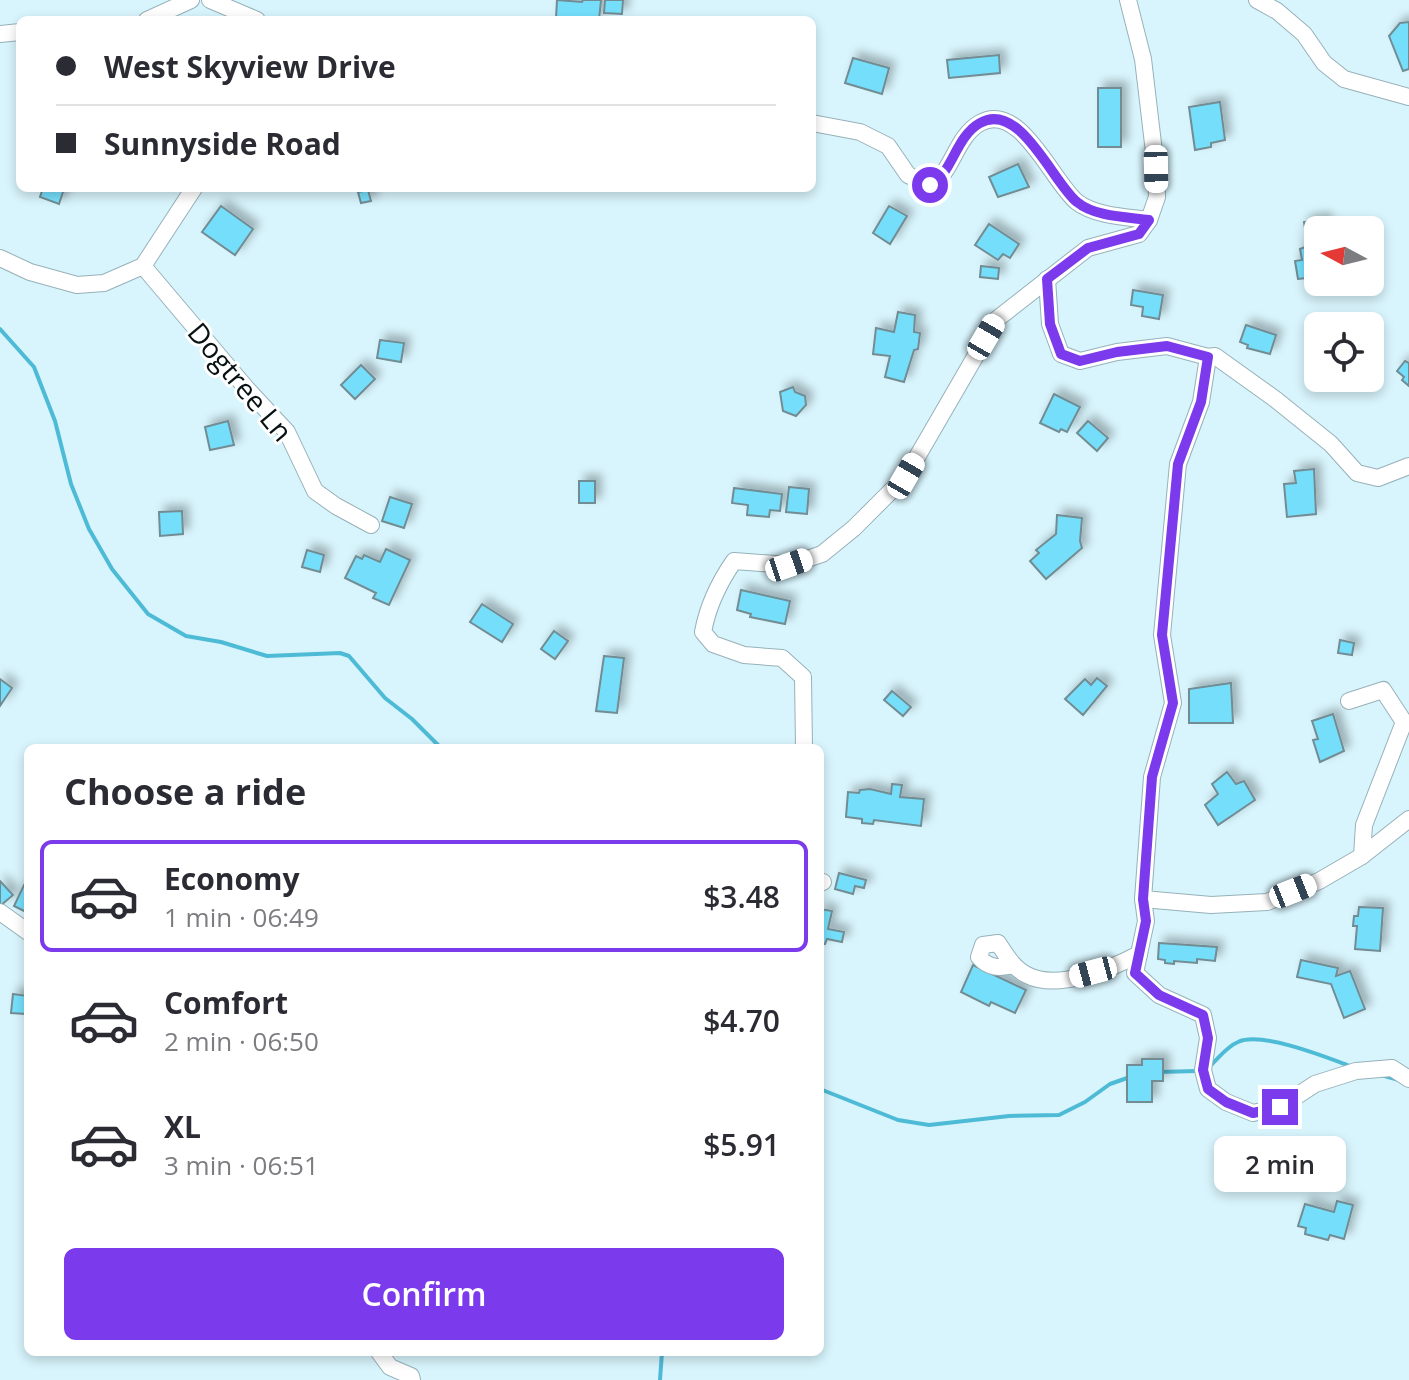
<!DOCTYPE html>
<html lang="en">
<head>
<meta charset="utf-8">
<style>
  :root { --surface:#fff; --page:#f2f2f3; --text:#2b2b33; --muted:#7c7c81; --line:#e1e1e2; --accent:#7c3aed }
  body { margin:0; font-family:"Open Sans",sans-serif; background:var(--page); color:var(--text); height:100vh; display:flex; flex-direction:column; font-size:30px; white-space:nowrap }
  * { box-sizing:border-box; margin:0 }
  p { font-size:26px; color:var(--muted) }
  .icon { flex:none; width:44px; height:44px; fill:none; stroke:currentColor; stroke-width:2; stroke-linecap:round; stroke-linejoin:round }
  .map { position:relative; flex:1; overflow:hidden }
  .sheet { position:absolute; left:24px; top:744px; width:800px; height:612px; display:flex; flex-direction:column; background:var(--surface); border-radius:12px; box-shadow:0 4px 12px #0003 }
  .sheet>* { flex:none }
  .guide { position:absolute; left:16px; top:16px; width:800px; height:176px; border-radius:12px; box-shadow:0 4px 12px #0003; display:grid; align-content:center; height:176px; padding:0 40px; background:var(--surface) }
  .needle { width:52px; rotate:277deg }
  .tools { position:absolute; left:1304px; top:216px; display:grid; gap:16px }
  .tools a { display:grid; place-items:center; width:80px; height:80px; border-radius:12px; background:var(--surface); box-shadow:0 4px 12px #0003; font-size:40px }
  .end { position:absolute; width:36px; height:36px; margin:-18px; border:10px solid #7c3aed; background:#fff; box-shadow:0 0 0 4px #fff }
  .from { border-radius:50% }
  .bubble { position:absolute; height:56px; border-radius:12px; background:var(--surface); box-shadow:0 4px 12px #0003; font-size:26px; font-weight:600; line-height:56px; text-align:center }
  .car { position:absolute; width:24px; height:48px; margin:-24px -12px; border-radius:10px; box-shadow:0 0 6px 2px #0007; background:linear-gradient(#fff 24%,#345 0 40%,#fff 0 76%,#345 0 86%,#fff 0) }
  .guide b { display:flex; align-items:center; gap:28px; height:76px; font-size:30px }
  .guide b+b { border-top:2px solid var(--line) }
  .guide i { width:20px; height:20px; background:var(--text) }
  ul { padding:0; list-style:none }
  li { display:flex; align-items:center; gap:24px; height:112px; margin:0 16px 12px; padding:0 24px; border:4px solid transparent; border-radius:12px }
  li div { flex:1 }
  li b { display:block; font-size:30px }
  li em { font-style:normal; font-weight:600 }
  li.active { border-color:var(--accent) }
  li>.icon { width:72px; height:72px; stroke-width:1.5 }
  h2 { padding:0 40px; font-size:36px; line-height:96px }
  .primary-button { display:flex; gap:16px; margin-top:auto; padding:16px 40px }
  .primary-button a { flex:1; height:92px; border-radius:12px; background:var(--accent); color:#fff; font-size:32px; font-weight:600; line-height:92px; text-align:center }
  .map>svg:first-child { display:block }
</style>
</head>
<body>
<div class="map">
<svg width="1409" height="1380" viewBox="0 0 1409 1380">
  <defs>
    <filter id="shadow"><feDropShadow dx="6" dy="-6" stdDeviation="4" flood-color="#0004"/></filter>
  </defs>
  <rect width="100%" height="100%" fill="#d8f4fc"/>
  <g fill="none" stroke-linecap="round" stroke-linejoin="round">
    <g stroke="#4ebbd6" stroke-width="4">
      <polyline points="0,329 34,367 55,421 71,484 89,529 112,569 148,614 186,636 221,642 267,656 340,653 349,656 385,698 412,719 441,748"/>
      <path d="M1209 1067C1219 1058 1226 1047 1238 1042 1261 1031 1326 1057 1350 1066"/>
      <polyline points="1158,1072 1197,1071"/>
      <polyline points="1381,1075 1399,1080"/>
      <polyline points="820,1089 898,1120 929,1125 1009,1116 1059,1115 1085,1102 1110,1084 1130,1077"/>
      <polyline points="660,1380 662,1352"/>
    </g>
  </g>
  <g fill="#75dffb" stroke="#728c93" stroke-width="2" filter="url(#shadow)">
    <polygon points="557,0 582,2 583,0 601,0 599,20 556,18"/>
    <polygon points="605,0 623,0 622,14 604,13"/>
    <polygon points="1409,22 1409,69 1403,71 1389,36 1400,23"/>
    <polygon points="999,55 1000,73 949,78 947,60"/>
    <polygon points="853,58 889,68 882,94 845,83"/>
    <rect x="1098" y="88" width="23" height="59"/>
    <polygon points="1220,102 1225,140 1211,143 1211,147 1195,150 1189,107"/>
    <polygon points="1018,164 1029,187 998,197 989,177"/>
    <polygon points="43,188 68,188 67,191 64,189 59,204 40,197"/>
    <polygon points="368,190 371,201 361,203 358,192"/>
    <polygon points="221,206 253,229 235,255 202,232"/>
    <polygon points="889,206 907,216 890,244 873,233"/>
    <polygon points="1325,219 1326,230 1318,230 1318,280 1311,283 1307,278 1298,279 1295,261 1302,260 1300,249 1308,246 1304,222"/>
    <polygon points="989,224 1019,244 1010,258 1003,254 998,260 975,245"/>
    <polygon points="981,266 999,268 998,279 980,277"/>
    <polygon points="1133,290 1163,295 1159,319 1142,316 1143,307 1131,305"/>
    <polygon points="898,312 915,315 914,332 920,333 918,349 914,350 904,382 885,377 890,356 873,354 876,328 894,332"/>
    <polygon points="1246,325 1276,335 1270,354 1247,348 1248,345 1240,342"/>
    <polygon points="380,340 404,343 401,362 377,358"/>
    <polygon points="1405,361 1409,363 1409,386 1402,380 1404,377 1397,371"/>
    <polygon points="361,365 375,379 355,399 341,385"/>
    <polygon points="793,387 795,392 805,396 806,405 796,416 783,411 780,392"/>
    <polygon points="1054,394 1080,407 1067,432 1061,429 1059,432 1040,423"/>
    <polygon points="228,421 234,445 210,450 205,427"/>
    <polygon points="1088,421 1108,438 1097,451 1077,433"/>
    <polygon points="1314,469 1316,514 1287,517 1284,484 1296,483 1294,471"/>
    <rect x="579" y="481" width="16" height="22"/>
    <polygon points="789,487 809,489 807,514 786,512"/>
    <polygon points="734,488 782,494 780,511 770,510 769,517 747,515 748,505 732,503"/>
    <polygon points="390,497 412,504 404,528 382,521"/>
    <polygon points="182,511 183,534 160,536 159,512"/>
    <polygon points="1057,515 1082,518 1080,541 1082,548 1046,579 1030,561 1039,553 1036,550 1056,534"/>
    <polygon points="386,549 410,560 389,605 373,598 376,593 345,578 356,556 362,559 364,555 380,562"/>
    <polygon points="307,550 324,555 320,572 302,567"/>
    <polygon points="741,590 790,601 785,624 750,617 751,614 737,610"/>
    <polygon points="482,604 513,624 502,642 470,622"/>
    <polygon points="554,631 568,641 555,659 541,649"/>
    <polygon points="1340,640 1354,643 1352,655 1338,653"/>
    <polygon points="604,656 624,658 617,713 596,711"/>
    <polygon points="1097,678 1107,686 1083,715 1065,699 1085,679 1091,685"/>
    <polygon points="0,679 12,688 0,706"/>
    <polygon points="1231,683 1233,723 1189,723 1189,689"/>
    <polygon points="892,691 911,707 903,716 884,700"/>
    <polygon points="1333,714 1344,751 1320,762 1313,740 1318,739 1312,721"/>
    <polygon points="1227,772 1236,784 1244,781 1255,800 1218,825 1205,805 1218,794 1212,784"/>
    <polygon points="892,784 902,785 900,797 924,799 921,826 874,820 873,824 862,823 862,819 846,817 848,792 859,793 860,790 870,789 891,794"/>
    <polygon points="839,873 866,880 864,888 855,886 853,894 835,889"/>
    <polygon points="0,881 13,895 0,906"/>
    <polygon points="24,885 28,887 28,913 14,906"/>
    <polygon points="1359,907 1383,908 1380,951 1355,949 1357,926 1353,926 1354,916 1358,916"/>
    <polygon points="820,909 832,911 828,929 844,932 842,942 827,939 825,944 820,943"/>
    <polygon points="1159,943 1217,947 1215,961 1197,959 1197,963 1174,961 1174,964 1165,963 1165,960 1158,959"/>
    <polygon points="1301,960 1338,968 1336,976 1350,971 1365,1009 1344,1018 1331,984 1297,977"/>
    <polygon points="973,965 1026,990 1015,1013 991,1002 989,1006 961,992"/>
    <polygon points="13,994 28,996 26,1014 11,1013"/>
    <polygon points="1142,1059 1163,1059 1163,1081 1152,1081 1152,1102 1127,1102 1127,1065 1142,1065"/>
    <polygon points="1337,1201 1353,1205 1344,1239 1330,1235 1328,1240 1305,1234 1306,1228 1298,1226 1305,1204 1334,1212"/>
  </g>
  <g fill="none" stroke-linecap="round" stroke-linejoin="round">
    <g stroke="#97b1b9" stroke-width="18">
      <g id="street">
        <polyline points="210,0 257,20"/>
        <polyline points="1257,0 1277,11 1304,34 1324,63 1344,79 1409,97"/>
        <polyline points="147,20 191,0"/>
        <polyline points="0,34 20,32"/>
        <path d="M812 123 860 132 888 146 908 175 930 185C952 175 955 137 980 123 1020 100 1053 183 1077 202 1095 216 1127 217 1149 220"/>
        <polyline points="0,258 30,272 77,285 104,283 143,266 194,188"/>
        <polyline points="143,266 247,389 287,432 315,491 336,506 371,525"/>
        <polyline points="1047,279 1050,324 1061,354 1080,361 1117,352 1167,346 1208,357 1215,356 1275,399 1331,444 1357,473 1378,478 1409,466"/>
        <polyline points="1208,357 1201,402 1178,464 1162,635 1173,703 1152,777 1143,899 1211,905 1267,902 1319,881 1362,856 1409,819"/>
        <polyline points="1349,701 1383,690 1404,722 1364,825 1362,856"/>
        <path d="M804 748 803 677 782 658 744 655 713 644 703 632C708 605 718 584 734 561L789 565 822 554 854 528 906 476 997 319 1088 248 1139 234 1149 220 1157 197 1156 169 1143 59 1128 0"/>
        <polyline points="820,883 823,882"/>
        <polyline points="1143,899 1146,921 1135,973 1159,995 1203,1015 1208,1038 1203,1070 1208,1089 1226,1102 1253,1113 1280,1107 1315,1084 1356,1071 1392,1068 1409,1079"/>
        <polyline points="0,912 28,932"/>
        <path d="M1014 965C1000 968 989 969 979 957L983 945 998 943C1006 955 1014 969 1027 975 1057 991 1111 969 1139 954"/>
        <polyline points="379,1352 390,1367 411,1376 412,1380"/>
      </g>
    </g>
    <use href="#street" stroke="#fff" stroke-width="16"/>
  </g>
  <g fill="none" stroke-linecap="round" stroke-linejoin="round">
    <path stroke="#7c3aed" stroke-width="10" d="M930 185C952 175 955 137 980 123 1020 100 1053 183 1077 202 1095 217 1127 217 1149 220L1139 234 1088 248 1047 279 1050 324 1061 354 1080 361 1117 352 1167 346 1208 357 1201 402 1178 464 1162 635 1173 703 1152 777 1143 899 1146 921 1135 973 1159 995 1203 1015 1208 1038 1203 1070 1208 1089 1226 1102 1253 1113 1280 1107"/>
  </g>
  <g text-anchor="middle" stroke-width="6" stroke-linejoin="round" paint-order="stroke">
    <g font-size="28" fill="#071013" stroke="#fff">
      <text transform="translate(240 382) rotate(50)" y="10">Dogtree Ln</text>
    </g>
  </g>
</svg>
<div class="tools">
<a><svg class="needle" viewBox="-14 -14 28 28"><path d="M0-13l5 13h-10z" fill="#e53935"/><path d="M0 13l5-13h-10z" fill="#7c7c81"/></svg></a>
<a><svg class="icon" aria-label="locate" viewBox="0 0 24 24"><circle cx="12" cy="12" r="6"/><path d="M12 2v4M12 18v4M2 12h4M18 12h4"/></svg></a>
</div>
<i class="end from" style="left:930px;top:185px"></i>
<i class="end" style="left:1280px;top:1107px"></i>
<div class="bubble" style="left:1214px;top:1136px;width:132px">2 min</div>
<i class="car" style="left:1156px;top:169px;rotate:179deg"></i>
<i class="car" style="left:986px;top:337px;rotate:30deg"></i>
<i class="car" style="left:906px;top:476px;rotate:30deg"></i>
<i class="car" style="left:789px;top:565px;rotate:71deg"></i>
<i class="car" style="left:1293px;top:891px;rotate:68deg"></i>
<i class="car" style="left:1093px;top:972px;rotate:255deg"></i>
<div class="guide">
<b><i class="from"></i>West Skyview Drive</b>
<b><i></i>Sunnyside Road</b>
</div>
<section class="sheet">
<h2>Choose a ride</h2>
<ul>
<li class="active"><svg class="icon" aria-label="car" viewBox="0 0 24 24"><path d="M5 17H2v-5l4-1 3-4h7l3 4 3 1v5h-3M9 17h6M6 11h13"/><circle cx="7" cy="17" r="2"/><circle cx="17" cy="17" r="2"/></svg><div><b>Economy</b><p>1 min · 06:49</p></div><em>$3.48</em></li>
<li><svg class="icon" aria-label="car" viewBox="0 0 24 24"><path d="M5 17H2v-5l4-1 3-4h7l3 4 3 1v5h-3M9 17h6M6 11h13"/><circle cx="7" cy="17" r="2"/><circle cx="17" cy="17" r="2"/></svg><div><b>Comfort</b><p>2 min · 06:50</p></div><em>$4.70</em></li>
<li><svg class="icon" aria-label="car" viewBox="0 0 24 24"><path d="M5 17H2v-5l4-1 3-4h7l3 4 3 1v5h-3M9 17h6M6 11h13"/><circle cx="7" cy="17" r="2"/><circle cx="17" cy="17" r="2"/></svg><div><b>XL</b><p>3 min · 06:51</p></div><em>$5.91</em></li>
</ul>
<div class="primary-button"><a>Confirm</a></div>
</section>
</div>
</body>
</html>
